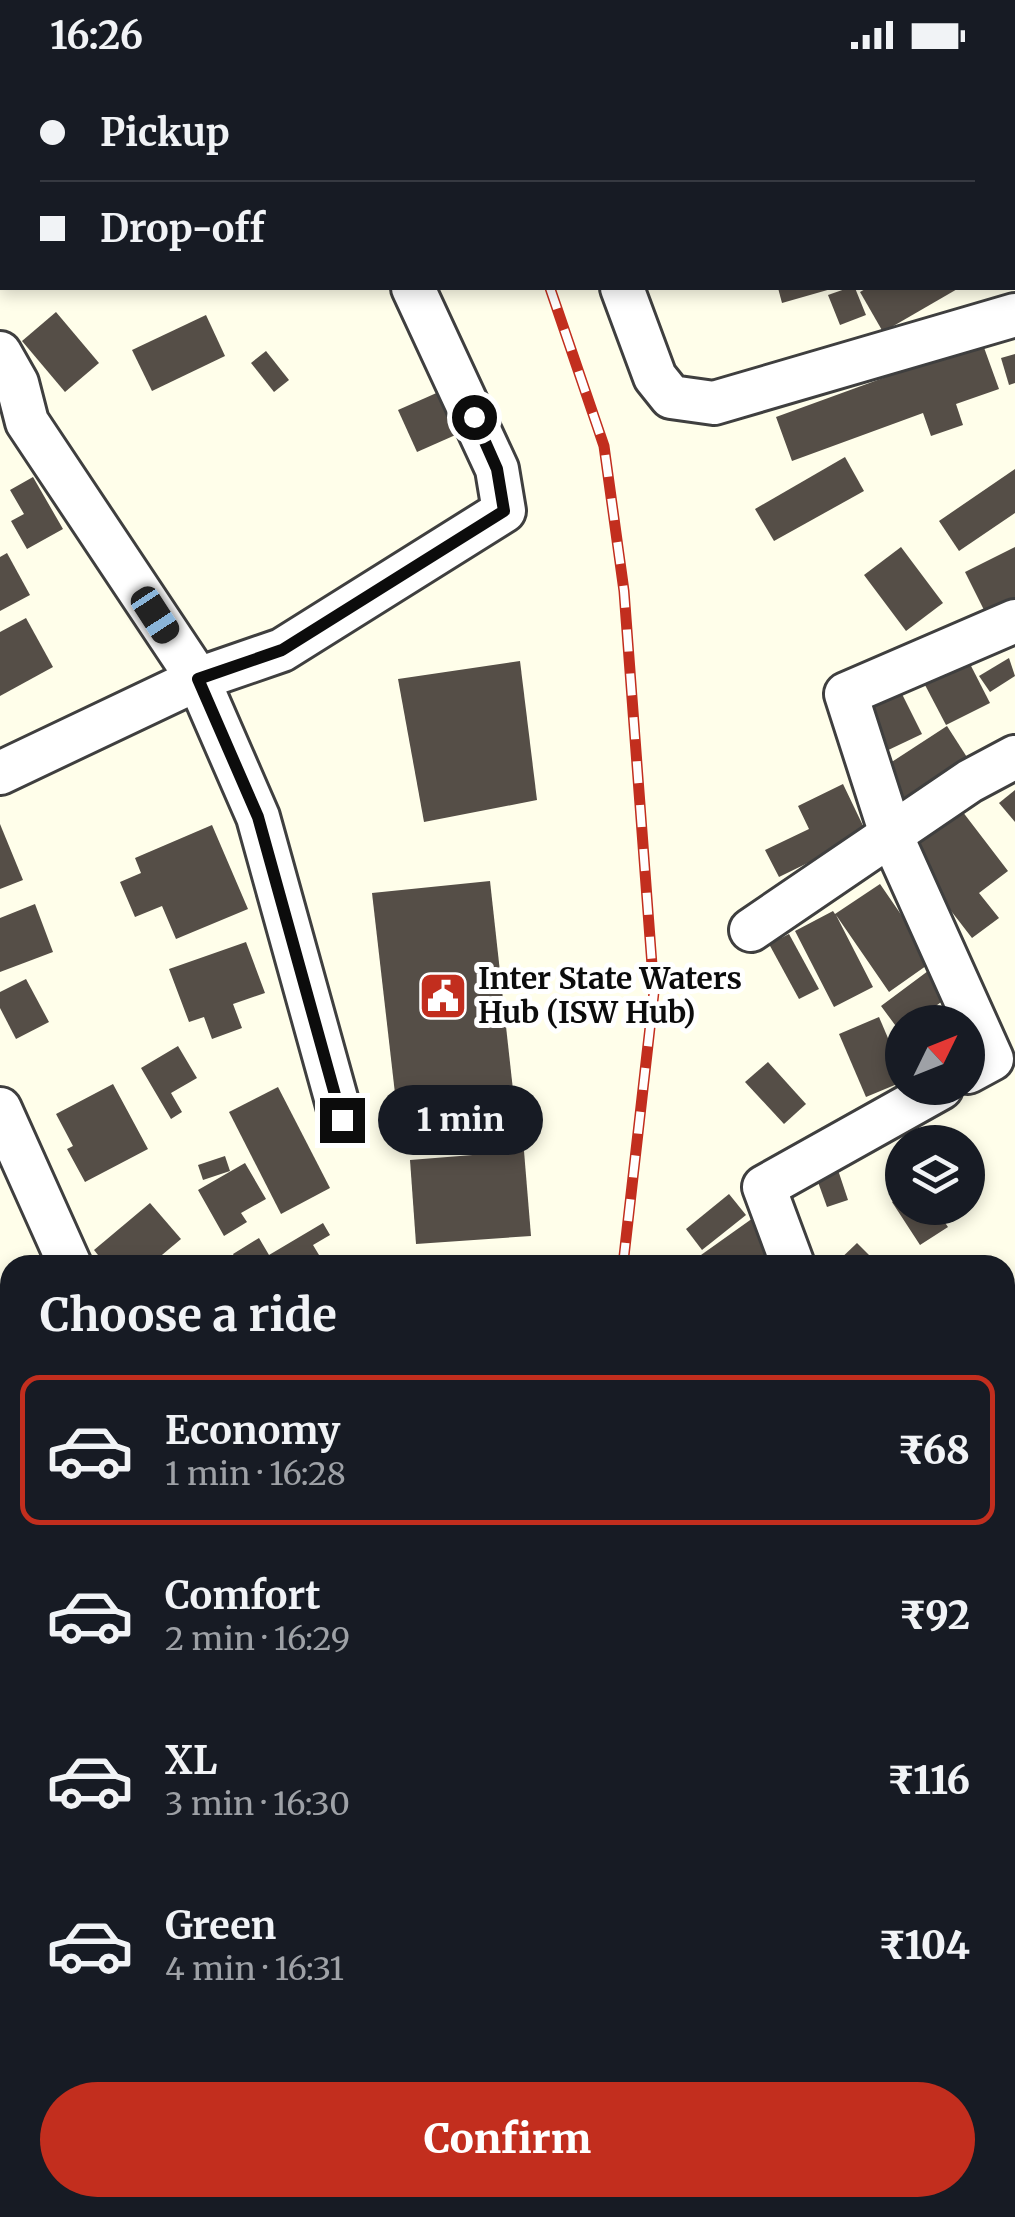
<!DOCTYPE html>
<html lang="en">
<head>
<meta charset="utf-8">
<style>
  :root { --surface:#171b24; --page:#20242c; --text:#f1f3f6; --muted:#9ea1a6; --line:#363941; --accent:#c22e1e }
  body { margin:0; font-family:Merriweather,serif; background:var(--page); color:var(--text); height:100vh; display:flex; flex-direction:column; font-size:38px; white-space:nowrap }
  * { box-sizing:border-box; margin:0 }
  p { font-size:32px; color:var(--muted) }
  .icon { flex:none; width:55px; height:55px; fill:none; stroke:currentColor; stroke-width:2; stroke-linecap:round; stroke-linejoin:round }
  .map { position:relative; flex:1; overflow:hidden }
  .side { position:absolute; left:0px; top:1185px; width:1015px; height:962px; display:flex; flex-direction:column; background:var(--surface); border-radius:30px 30px 0 0; box-shadow:0 5px 15px #0003 }
  .side>* { flex:none }
  .banner { position:absolute; left:0px; top:0px; width:1015px; height:220px; box-shadow:0 5px 15px #0003; display:grid; align-content:center; height:220px; padding:0 40px; background:var(--surface) }
  .needle { width:65px; rotate:47deg }
  .buttons { position:absolute; left:885px; top:935px; display:grid; gap:20px }
  .buttons a { display:grid; place-items:center; width:100px; height:100px; border-radius:50%; background:var(--surface); box-shadow:0 5px 15px #0003; font-size:50px }
  .end { position:absolute; width:45px; height:45px; margin:-22px; border:12px solid #0c0c0c; background:#fff; box-shadow:0 0 0 5px #fff }
  .from { border-radius:50% }
  .bubble { position:absolute; height:70px; border-radius:35px; background:var(--surface); box-shadow:0 5px 15px #0003; font-size:32px; font-weight:800; line-height:70px; text-align:center }
  .car { position:absolute; width:30px; height:60px; margin:-30px -15px; border-radius:12px; box-shadow:0 0 8px 2px #0007; background:linear-gradient(#222 24%,#8ab4d8 0 40%,#222 0 76%,#8ab4d8 0 86%,#222 0) }
  .banner b { display:flex; align-items:center; gap:35px; height:95px; font-size:38px }
  .banner b+b { border-top:2px solid var(--line) }
  .banner i { width:25px; height:25px; background:var(--text) }
  ul { padding:0; list-style:none }
  li { display:flex; align-items:center; gap:30px; height:150px; margin:0 20px 15px; padding:0 20px; border:5px solid transparent; border-radius:20px }
  li div { flex:1 }
  li b { display:block; font-size:38px }
  li em { font-style:normal; font-weight:800 }
  li.on { border-color:var(--accent) }
  li>.icon { width:90px; height:90px; stroke-width:1.5 }
  h2 { padding:0 40px; font-size:45px; line-height:120px }
  .button { display:flex; gap:20px; margin-top:auto; padding:20px 40px }
  .button a { flex:1; height:115px; border-radius:60px; background:var(--accent); color:#fff; font-size:40px; font-weight:800; line-height:115px; text-align:center }
  .status { display:flex; justify-content:space-between; align-items:center; height:70px; padding:0 50px; background:var(--surface); direction:ltr }
  .status svg { height:28px; fill:currentColor }
  .map>svg:first-child { display:block }
</style>
</head>
<body>
<div class="status"><b>16:26</b><svg viewBox="0 0 49 12"><path d="M0 12V9h3v3zM5 12V6h3v6zM10 12V3h3v9zM15 12V0h3v12zM26 1h20v11H26zM47 4h2v5h-2z"/></svg></div>
<div class="map">
<svg width="1015" height="2147" viewBox="0 0 1015 2147">
  <rect width="100%" height="100%" fill="#fffeea"/>
  <g fill="none" stroke-linecap="round" stroke-linejoin="round">
    <g stroke="#307ad3" stroke-width="11">
      <polyline points="323,2 330,0"/>
      <polyline points="0,133 2,132"/>
    </g>
    <g stroke="#acd1f9" stroke-width="38">
      <polyline points="652,0 660,2"/>
      <polyline points="737,2 753,0"/>
    </g>
  </g>
  <g fill="#554e47">
    <polygon points="778,218 831,218 831,219 782,233"/>
    <polygon points="848,218 855,218 866,245 840,255 828,225"/>
    <polygon points="867,218 959,218 883,262 860,222"/>
    <polygon points="56,242 99,293 65,322 22,271"/>
    <polygon points="206,245 225,286 152,321 132,280"/>
    <polygon points="982,272 999,319 956,334 963,355 931,366 923,343 792,391 776,347"/>
    <polygon points="266,281 289,310 274,322 251,293"/>
    <polygon points="1015,284 1015,313 1009,315 1001,288"/>
    <polygon points="441,321 460,363 417,382 398,340"/>
    <polygon points="845,387 864,421 774,471 755,439"/>
    <polygon points="1015,399 1015,443 959,481 939,451"/>
    <polygon points="33,407 63,459 27,479 11,451 24,444 10,420"/>
    <polygon points="901,477 943,533 906,561 864,505"/>
    <polygon points="1015,477 1015,528 985,542 965,502"/>
    <polygon points="7,483 30,525 0,541 0,487"/>
    <polygon points="26,548 53,597 0,626 0,562"/>
    <polygon points="1009,588 1015,606 990,622 979,606"/>
    <polygon points="520,591 537,730 424,752 398,609"/>
    <polygon points="969,592 990,633 946,655 925,615"/>
    <polygon points="897,614 922,664 882,683 858,633"/>
    <polygon points="947,656 972,695 910,736 884,697"/>
    <polygon points="843,714 867,764 779,807 765,780 809,759 798,736"/>
    <polygon points="1015,720 1015,752 999,733"/>
    <polygon points="959,737 1008,801 979,823 999,848 972,868 904,780"/>
    <polygon points="0,754 23,810 0,819"/>
    <polygon points="212,755 248,839 176,869 162,836 135,847 120,812 141,803 135,788"/>
    <polygon points="490,811 514,1029 397,1041 372,823"/>
    <polygon points="880,814 933,891 889,922 836,845 873,917 834,937 795,861 833,841 835,844"/>
    <polygon points="35,834 53,882 0,902 0,848"/>
    <polygon points="789,864 819,919 799,929 769,874"/>
    <polygon points="246,872 265,923 233,934 242,958 212,969 204,947 189,952 169,899"/>
    <polygon points="928,901 948,927 914,952 902,952 902,983 894,967 901,963 881,936"/>
    <polygon points="26,909 49,952 16,969 0,938 0,922"/>
    <polygon points="879,947 902,1001 902,1012 866,1027 839,964"/>
    <polygon points="178,976 197,1008 171,1023 182,1042 171,1049 141,998"/>
    <polygon points="768,992 806,1034 784,1054 745,1012"/>
    <polygon points="113,1014 148,1079 85,1112 67,1079 73,1076 56,1044"/>
    <polygon points="278,1017 330,1118 281,1144 229,1042"/>
    <polygon points="524,1081 531,1166 416,1174 410,1090"/>
    <polygon points="225,1086 230,1101 203,1110 198,1095"/>
    <polygon points="245,1093 266,1129 241,1143 247,1152 224,1166 198,1120"/>
    <polygon points="836,1094 848,1130 827,1137 814,1101"/>
    <polygon points="729,1124 746,1145 702,1180 686,1159"/>
    <polygon points="902,1125 902,1138 935,1138 948,1157 920,1175 892,1132"/>
    <polygon points="150,1133 181,1169 150,1195 106,1195 94,1180"/>
    <polygon points="753,1148 776,1180 755,1195 708,1195 701,1185"/>
    <polygon points="323,1153 330,1165 313,1175 325,1195 239,1195 233,1184 259,1168 269,1185"/>
    <polygon points="857,1173 879,1195 834,1195"/>
    <polygon points="10,1211 10,1275 0,1260 0,1218"/>
    <polygon points="1013,1231 1015,1320 1011,1323 1005,1316 1005,1238"/>
    <polygon points="10,1446 10,1500 0,1504 0,1450"/>
    <polygon points="10,1505 10,1595 0,1601 0,1511"/>
    <polygon points="1005,1578 1015,1589 1015,1668 1008,1675"/>
    <polygon points="10,1623 10,1659 0,1649 0,1633"/>
    <polygon points="1009,1735 1015,1738 1015,1801 1009,1811 1005,1808"/>
    <polygon points="564,2138 591,2138 597,2147 556,2147"/>
  </g>
  <g fill="none" stroke-linecap="round" stroke-linejoin="round">
    <g stroke="#3f3f3f" stroke-width="48">
      <g id="minor">
        <polyline points="0,80 2,79"/>
        <polyline points="622,218 655,307 671,327 714,333 1015,245"/>
        <polyline points="0,283 17,313 27,352 198,609 258,747 342,1050"/>
        <polyline points="0,703 198,609 282,580 504,441 497,399 413,218"/>
        <polyline points="751,860 970,711 1015,687"/>
        <polyline points="968,1002 992,989 892,767 846,624 1015,551"/>
        <polyline points="0,1039 70,1195"/>
        <polyline points="793,1195 764,1117 941,1018"/>
        <polyline points="0,1768 10,1758"/>
        <polyline points="1005,1822 1015,1828"/>
        <polyline points="1005,1944 1015,1949"/>
        <polyline points="1005,2097 1015,2104"/>
        <polyline points="686,2147 695,2138"/>
      </g>
    </g>
    <use href="#minor" stroke="#fff" stroke-width="42"/>
    <g stroke="#c22e1e" stroke-width="11">
      <g id="rail">
        <polyline points="465,0 466,2"/>
        <polyline points="550,218 604,376 624,521 654,922 623,1195"/>
        <polyline points="224,2147 231,2138"/>
      </g>
    </g>
    <use href="#rail" stroke="#fff" stroke-width="8" stroke-dasharray="22" stroke-linecap="butt"/>
  </g>
  <g fill="none" stroke-linecap="round" stroke-linejoin="round">
    <polyline stroke="#0c0c0c" stroke-width="12" points="342,1050 258,747 198,609 282,580 504,441 497,399 474,347"/>
  </g>
  <defs>
    <g id="civic-square" transform="scale(2.5)"><rect x="-9" y="-9" width="18" height="18" rx="4" fill="#c22e1e" stroke="#fff"/><path d="M-.6-6.5H3V-4.5H.6V-3L4-1V1h2V6H-6V1h2V-1L-.6-3ZM-1.2 2.5V6h2.4V2.5Z" fill="#fff"/></g>
  </defs>
  <g fill-rule="evenodd">
    <use href="#civic-square" x="443" y="926"/>
  </g>
  <g text-anchor="middle" stroke-width="10" stroke-linejoin="round" paint-order="stroke">
    <g font-size="30" font-weight="bold" fill="#0c0c0c" stroke="#fff" text-anchor="start">
      <text x="478" y="919">Inter State Waters<tspan x="478" dy="34">Hub (ISW Hub)</tspan></text>
    </g>
  </g>
</svg>
<div class="buttons">
<a><svg class="needle" viewBox="-14 -14 28 28"><path d="M0-13l5 13h-10z" fill="#e53935"/><path d="M0 13l5-13h-10z" fill="#9ea1a6"/></svg></a>
<a><svg class="icon" aria-label="layers" viewBox="0 0 24 24"><path d="M12 4l9 5-9 5-9-5zM3 14l9 5 9-5"/></svg></a>
</div>
<i class="end from" style="left:474px;top:347px"></i>
<i class="end" style="left:342px;top:1050px"></i>
<div class="bubble" style="left:378px;top:1015px;width:165px">1 min</div>
<i class="car" style="left:155px;top:545px;rotate:147deg"></i>
<div class="banner">
<b><i class="from"></i>Pickup</b>
<b><i></i>Drop-off</b>
</div>
<section class="side">
<h2>Choose a ride</h2>
<ul>
<li class="on"><svg class="icon" aria-label="car" viewBox="0 0 24 24"><path d="M5 17H2v-5l4-1 3-4h7l3 4 3 1v5h-3M9 17h6M6 11h13"/><circle cx="7" cy="17" r="2"/><circle cx="17" cy="17" r="2"/></svg><div><b>Economy</b><p>1 min · 16:28</p></div><em>₹68</em></li>
<li><svg class="icon" aria-label="car" viewBox="0 0 24 24"><path d="M5 17H2v-5l4-1 3-4h7l3 4 3 1v5h-3M9 17h6M6 11h13"/><circle cx="7" cy="17" r="2"/><circle cx="17" cy="17" r="2"/></svg><div><b>Comfort</b><p>2 min · 16:29</p></div><em>₹92</em></li>
<li><svg class="icon" aria-label="car" viewBox="0 0 24 24"><path d="M5 17H2v-5l4-1 3-4h7l3 4 3 1v5h-3M9 17h6M6 11h13"/><circle cx="7" cy="17" r="2"/><circle cx="17" cy="17" r="2"/></svg><div><b>XL</b><p>3 min · 16:30</p></div><em>₹116</em></li>
<li><svg class="icon" aria-label="car" viewBox="0 0 24 24"><path d="M5 17H2v-5l4-1 3-4h7l3 4 3 1v5h-3M9 17h6M6 11h13"/><circle cx="7" cy="17" r="2"/><circle cx="17" cy="17" r="2"/></svg><div><b>Green</b><p>4 min · 16:31</p></div><em>₹104</em></li>
</ul>
<div class="button"><a>Confirm</a></div>
</section>
</div>
</body>
</html>
